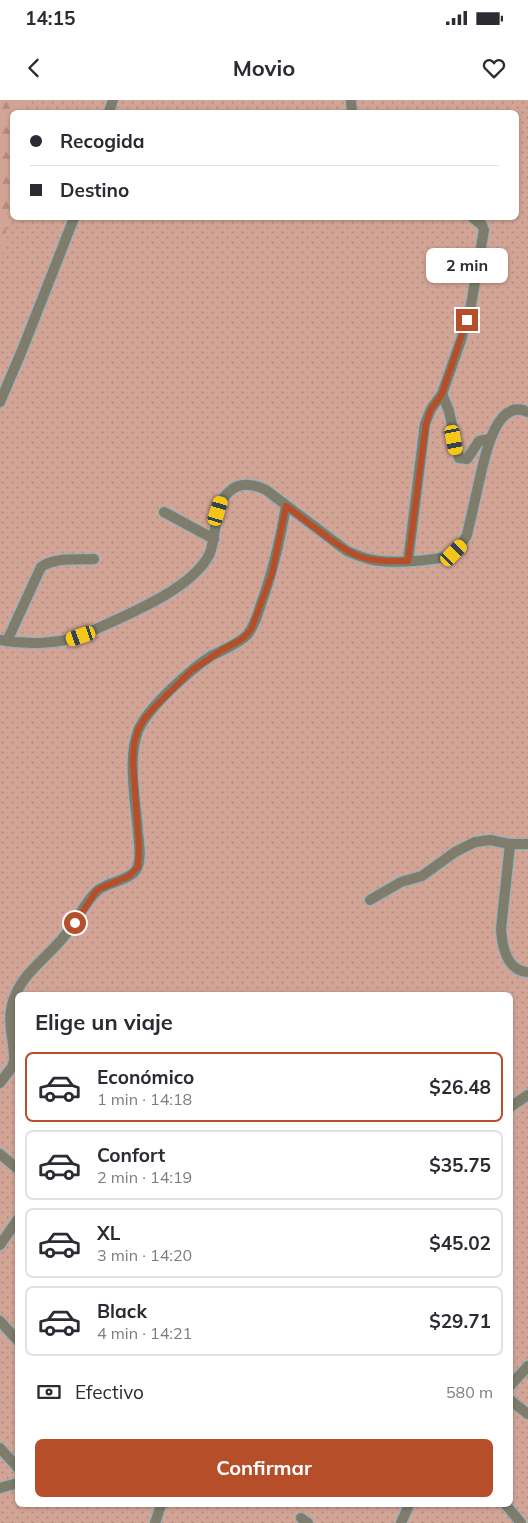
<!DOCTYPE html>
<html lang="es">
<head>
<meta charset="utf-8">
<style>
  :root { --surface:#fff; --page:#f7f7f7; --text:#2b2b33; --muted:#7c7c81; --line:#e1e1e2; --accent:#b64e29 }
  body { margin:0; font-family:Mulish,sans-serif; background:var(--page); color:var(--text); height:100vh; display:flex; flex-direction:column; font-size:19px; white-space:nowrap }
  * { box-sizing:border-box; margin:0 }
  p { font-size:16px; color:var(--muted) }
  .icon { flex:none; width:28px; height:28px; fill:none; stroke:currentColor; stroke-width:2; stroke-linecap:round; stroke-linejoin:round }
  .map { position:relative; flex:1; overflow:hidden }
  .side { position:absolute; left:15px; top:892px; width:498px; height:515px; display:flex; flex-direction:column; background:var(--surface); border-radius:8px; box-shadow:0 1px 4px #0004 }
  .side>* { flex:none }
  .hud { position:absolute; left:10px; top:10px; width:509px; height:110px; border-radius:8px; box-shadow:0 1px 4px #0004; display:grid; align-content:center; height:110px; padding:0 20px; background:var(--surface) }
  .end { position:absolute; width:22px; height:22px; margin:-11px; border:6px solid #b64e29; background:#fff; box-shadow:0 0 0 2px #fff }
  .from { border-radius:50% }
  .bubble { position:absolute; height:35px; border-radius:8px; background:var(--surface); box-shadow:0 1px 4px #0004; font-size:16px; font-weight:700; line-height:35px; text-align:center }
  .car { position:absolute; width:15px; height:30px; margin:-15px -8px; border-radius:6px; box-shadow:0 0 4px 1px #0007; background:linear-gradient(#f5c518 24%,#345 0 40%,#f5c518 0 76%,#345 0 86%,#f5c518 0) }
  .hud b { display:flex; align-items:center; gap:18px; height:48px; font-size:19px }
  .hud b+b { border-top:1px solid var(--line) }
  .hud i { width:12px; height:12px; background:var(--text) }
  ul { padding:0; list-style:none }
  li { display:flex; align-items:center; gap:15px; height:70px; margin:0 10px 8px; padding:0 10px; border:2px solid var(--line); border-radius:8px }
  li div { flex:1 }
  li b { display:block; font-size:19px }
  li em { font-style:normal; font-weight:700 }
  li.active { border-color:var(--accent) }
  li>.icon { width:45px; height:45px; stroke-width:1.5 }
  h2 { padding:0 20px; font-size:22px; line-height:60px }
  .pay { display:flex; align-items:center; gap:12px; height:55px; padding:0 20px; font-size:19px }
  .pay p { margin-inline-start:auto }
  .cta { display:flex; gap:10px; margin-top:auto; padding:10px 20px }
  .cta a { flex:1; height:58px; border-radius:8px; background:var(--accent); color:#fff; font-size:20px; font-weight:700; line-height:58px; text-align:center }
  .status { display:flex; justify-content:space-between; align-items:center; height:35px; padding:0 25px; background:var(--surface); direction:ltr }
  .status svg { height:14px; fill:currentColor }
  header { display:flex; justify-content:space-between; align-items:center; height:65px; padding:0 20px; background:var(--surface); font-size:22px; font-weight:700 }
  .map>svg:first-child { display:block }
</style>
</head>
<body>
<div class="status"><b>14:15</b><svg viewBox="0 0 49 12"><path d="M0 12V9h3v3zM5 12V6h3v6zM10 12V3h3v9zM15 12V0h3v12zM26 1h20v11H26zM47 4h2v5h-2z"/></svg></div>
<header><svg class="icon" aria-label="back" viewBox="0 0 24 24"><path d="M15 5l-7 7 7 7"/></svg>Movio<svg class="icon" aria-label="heart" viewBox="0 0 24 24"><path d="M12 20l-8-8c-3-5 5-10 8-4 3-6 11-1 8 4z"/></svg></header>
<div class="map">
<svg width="528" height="1423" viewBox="0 0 528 1423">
  <defs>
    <pattern id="grass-dots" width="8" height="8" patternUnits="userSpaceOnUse" patternTransform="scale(1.25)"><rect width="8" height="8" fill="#d2a495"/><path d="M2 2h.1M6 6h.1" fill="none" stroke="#b28c80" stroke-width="1.8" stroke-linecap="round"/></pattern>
    <pattern id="forest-firs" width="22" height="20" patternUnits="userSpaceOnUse" patternTransform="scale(1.25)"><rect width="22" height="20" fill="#d2a495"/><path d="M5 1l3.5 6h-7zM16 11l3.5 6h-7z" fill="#b28c80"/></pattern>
  </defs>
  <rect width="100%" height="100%" fill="#a4d8e8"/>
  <path fill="url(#grass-dots)" fill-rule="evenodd" d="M0 0H528V1423H0ZM12 12H516V118H12ZM18 895H510V1405H18Z"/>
  <polygon fill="url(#forest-firs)" points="0,0 26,0 24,12 12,12 12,89 0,172"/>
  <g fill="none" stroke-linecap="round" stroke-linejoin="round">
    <g stroke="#87b5c3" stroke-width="12">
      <g id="street">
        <polyline points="351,0 352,12"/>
        <polyline points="109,12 113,0"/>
        <polyline points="442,294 449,311 459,358 467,359 479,341 490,339"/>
        <polyline points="0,302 23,248 74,118"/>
        <polyline points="164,412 214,439"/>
        <polyline points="408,461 425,324 431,309 442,294 461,240 471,205 484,130 482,125 473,118"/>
        <path d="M0 540C26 545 56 544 81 536 118 518 190 492 209 455 218 436 212 405 230 391 240 382 254 384 266 390L347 451C356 455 363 458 373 460 389 463 440 462 453 453 459 448 463 442 467 435 471 417 475 399 479 382 484 361 495 296 528 312"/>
        <path d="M7 541 41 467C55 457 77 460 94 459"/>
        <path d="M510 744 501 829C502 846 507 871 528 872"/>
        <polyline points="370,800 401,782 422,776 455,752 475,742 490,740 510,744 528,744"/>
        <path d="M0 983 12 967 14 961C15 943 7 924 12 905 19 874 48 858 66 834 76 822 85 802 97 791 108 781 127 782 136 770 142 761 139 743 138 733 136 702 127 660 138 631 147 608 190 570 211 556 223 550 238 544 247 535 254 527 258 514 261 504 273 472 280 440 286 406"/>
        <polyline points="510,1007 528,995"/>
        <polyline points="0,1054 18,1069"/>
        <polyline points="0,1145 18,1119"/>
        <polyline points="0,1221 18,1241"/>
        <polyline points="510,1286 528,1266"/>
        <polyline points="510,1300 528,1314"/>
        <polyline points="0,1348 18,1368"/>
        <polyline points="0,1388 18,1383"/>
        <polyline points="506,1405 521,1423"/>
        <polyline points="301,1418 308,1423"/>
        <polyline points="155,1423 161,1405"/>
        <polyline points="401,1423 409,1405"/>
      </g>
    </g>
    <use href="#street" stroke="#7f7c6b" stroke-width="10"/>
  </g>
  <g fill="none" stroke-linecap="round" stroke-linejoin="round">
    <path stroke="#b64e29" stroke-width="6" d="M75 823 97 790 129 776 138 767 139 746 133 662 134 644 138 630 145 618 155 607 191 571 222 550 242 539 251 530 272 474 286 406C306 420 340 450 361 457 376 462 393 461 408 461L426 324 431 309 442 294 467 220"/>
  </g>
</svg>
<i class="end from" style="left:75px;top:823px"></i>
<i class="end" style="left:467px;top:220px"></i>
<div class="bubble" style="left:426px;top:148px;width:82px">2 min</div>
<i class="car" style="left:454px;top:340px;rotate:169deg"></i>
<i class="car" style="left:218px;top:411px;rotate:17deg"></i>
<i class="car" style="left:454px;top:453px;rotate:45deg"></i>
<i class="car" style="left:81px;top:536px;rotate:251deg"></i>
<div class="hud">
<b><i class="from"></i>Recogida</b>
<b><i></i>Destino</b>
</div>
<section class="side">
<h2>Elige un viaje</h2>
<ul>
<li class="active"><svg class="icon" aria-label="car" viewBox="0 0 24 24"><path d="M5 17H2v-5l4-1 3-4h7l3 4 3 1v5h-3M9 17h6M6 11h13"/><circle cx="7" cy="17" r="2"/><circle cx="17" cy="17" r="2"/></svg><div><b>Económico</b><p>1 min · 14:18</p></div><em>$26.48</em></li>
<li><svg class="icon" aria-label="car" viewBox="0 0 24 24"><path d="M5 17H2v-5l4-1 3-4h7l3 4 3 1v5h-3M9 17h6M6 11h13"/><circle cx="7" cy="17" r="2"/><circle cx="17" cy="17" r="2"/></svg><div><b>Confort</b><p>2 min · 14:19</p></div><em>$35.75</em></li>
<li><svg class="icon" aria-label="car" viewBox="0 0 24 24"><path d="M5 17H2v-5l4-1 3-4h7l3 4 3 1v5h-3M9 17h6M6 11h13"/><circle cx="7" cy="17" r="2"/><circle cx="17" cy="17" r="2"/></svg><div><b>XL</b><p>3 min · 14:20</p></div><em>$45.02</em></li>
<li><svg class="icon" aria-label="car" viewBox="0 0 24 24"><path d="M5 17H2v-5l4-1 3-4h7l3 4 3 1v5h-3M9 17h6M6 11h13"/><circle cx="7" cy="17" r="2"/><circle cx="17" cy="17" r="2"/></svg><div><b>Black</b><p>4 min · 14:21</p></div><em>$29.71</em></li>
</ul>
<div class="pay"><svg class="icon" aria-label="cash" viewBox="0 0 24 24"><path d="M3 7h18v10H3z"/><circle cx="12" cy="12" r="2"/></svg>Efectivo<p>580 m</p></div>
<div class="cta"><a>Confirmar</a></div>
</section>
</div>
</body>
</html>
